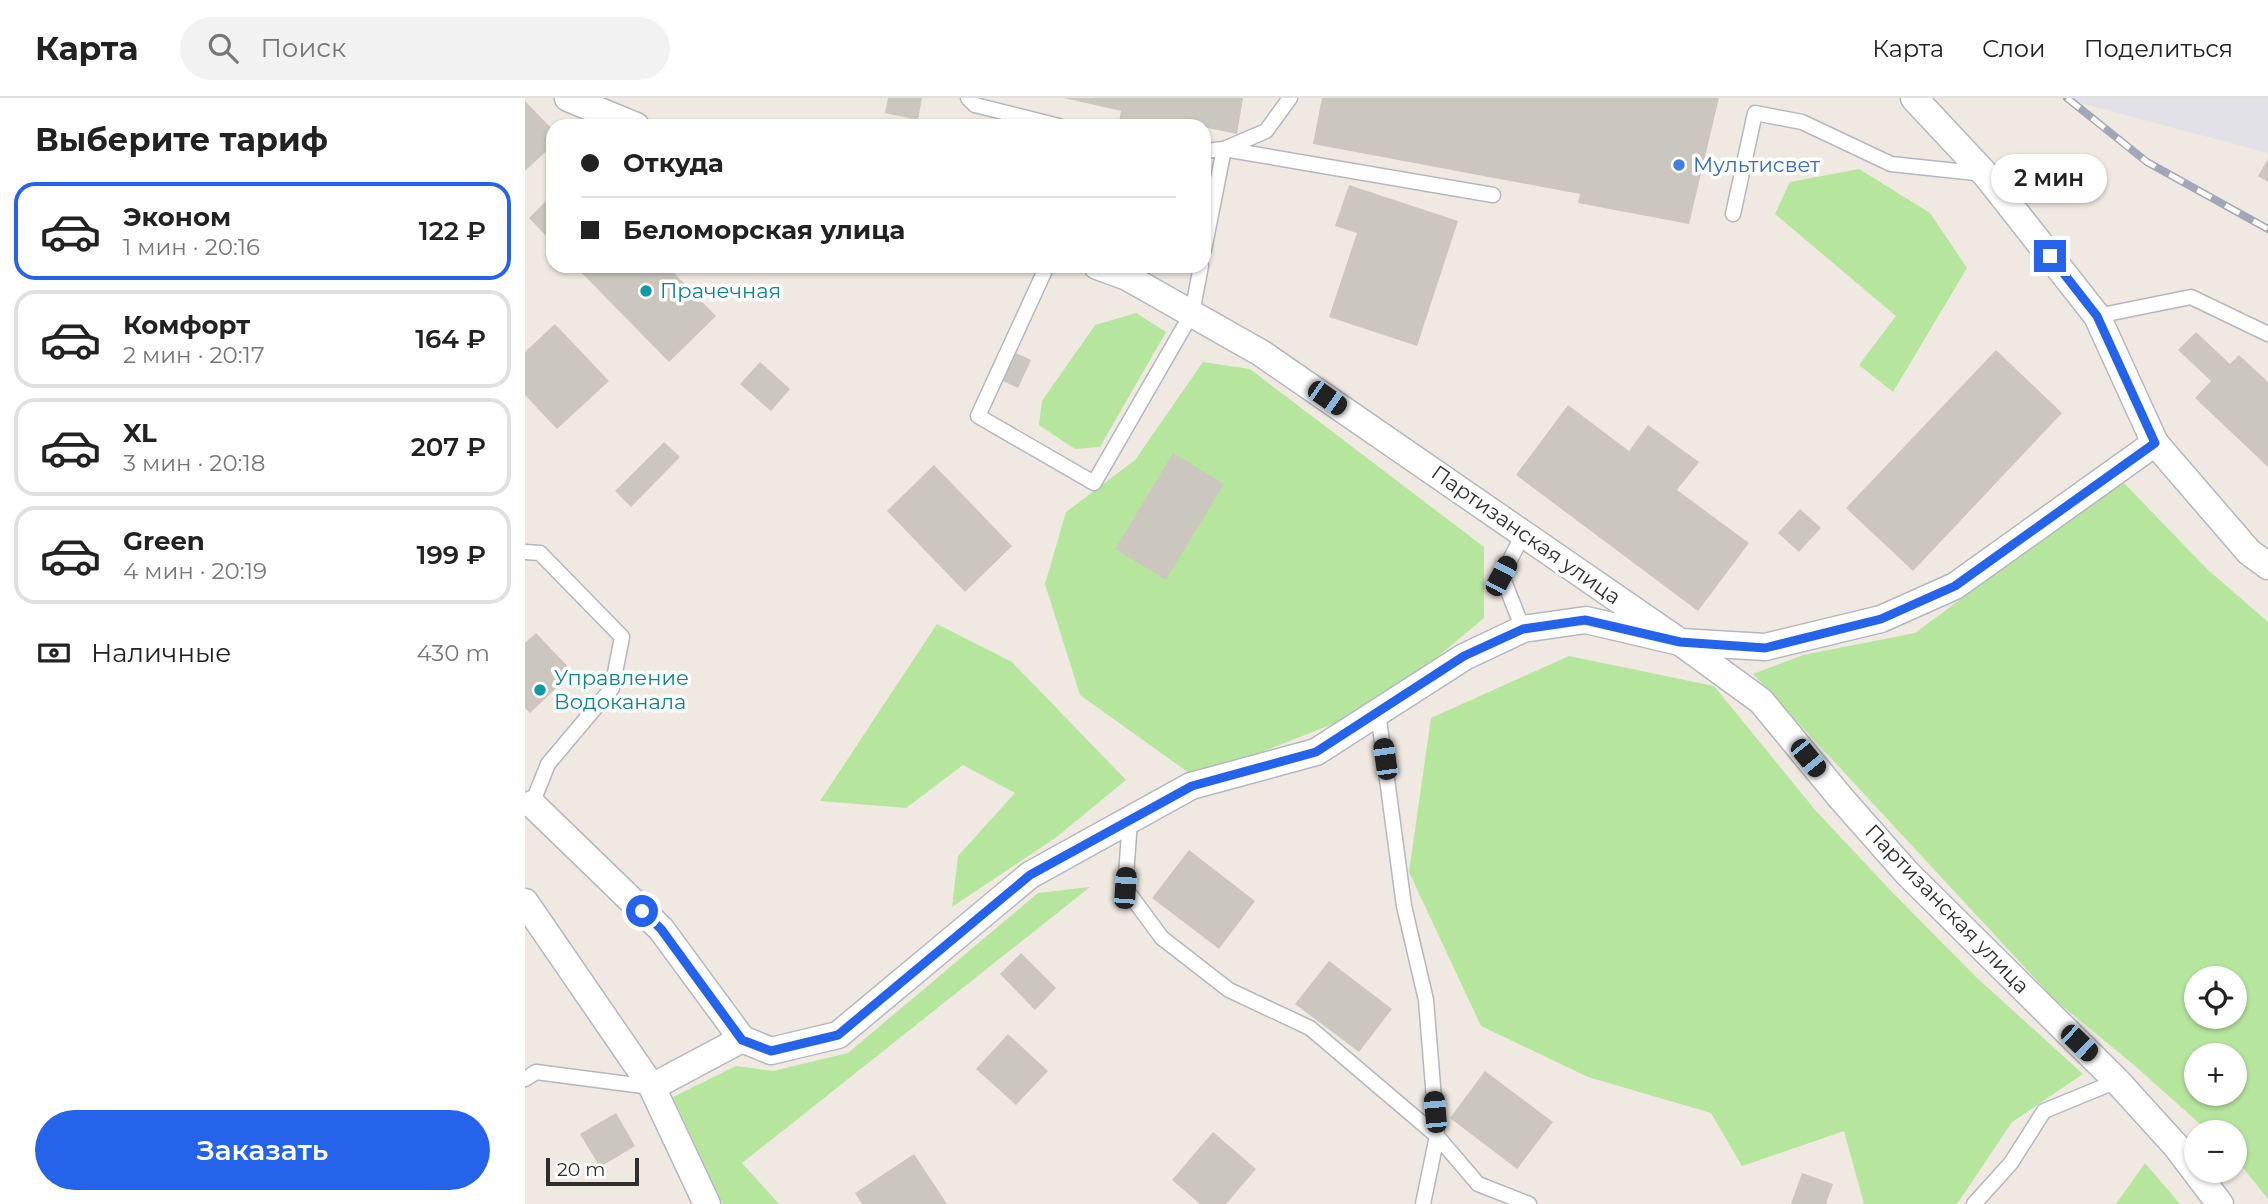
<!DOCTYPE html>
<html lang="ru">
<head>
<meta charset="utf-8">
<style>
  :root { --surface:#fff; --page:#f2f2f2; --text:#222; --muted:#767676; --line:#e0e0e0; --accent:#2563eb }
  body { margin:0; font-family:Montserrat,sans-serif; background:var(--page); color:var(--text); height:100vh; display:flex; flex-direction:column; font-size:26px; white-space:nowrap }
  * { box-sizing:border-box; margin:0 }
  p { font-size:23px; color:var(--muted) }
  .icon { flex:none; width:38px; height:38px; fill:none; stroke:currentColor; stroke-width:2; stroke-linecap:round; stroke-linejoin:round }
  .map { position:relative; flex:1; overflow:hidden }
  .sheet { display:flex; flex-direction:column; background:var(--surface); width:525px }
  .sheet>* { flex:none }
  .guide { position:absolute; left:21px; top:21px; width:665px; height:154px; border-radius:21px; box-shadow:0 2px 5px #0004; display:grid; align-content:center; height:154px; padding:0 35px; background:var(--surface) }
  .buttons { position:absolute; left:1659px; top:868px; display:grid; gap:14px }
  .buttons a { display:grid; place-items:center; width:63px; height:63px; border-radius:50%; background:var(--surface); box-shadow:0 2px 5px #0004; font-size:35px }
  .scale { position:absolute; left:21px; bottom:18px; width:93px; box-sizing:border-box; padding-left:7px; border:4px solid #2e2e2e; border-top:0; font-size:19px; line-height:24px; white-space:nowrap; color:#2e2e2e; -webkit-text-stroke:5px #fff; paint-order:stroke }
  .end { position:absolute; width:32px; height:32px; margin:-16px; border:9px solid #2563eb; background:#fff; box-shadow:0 0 0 4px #fff }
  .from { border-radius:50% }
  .bubble { position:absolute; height:49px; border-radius:24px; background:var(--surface); box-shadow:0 2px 5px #0004; font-size:23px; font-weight:600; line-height:49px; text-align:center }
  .car { position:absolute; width:21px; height:42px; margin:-21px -10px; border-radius:9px; box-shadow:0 0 5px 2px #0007; background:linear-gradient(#222 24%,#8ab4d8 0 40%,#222 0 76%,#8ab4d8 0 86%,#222 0) }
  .guide b { display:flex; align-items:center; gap:24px; height:66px; font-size:26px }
  .guide b+b { border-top:2px solid var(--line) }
  .guide i { width:18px; height:18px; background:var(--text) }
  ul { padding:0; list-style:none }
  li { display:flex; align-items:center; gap:21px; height:98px; margin:0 14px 10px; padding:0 21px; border:4px solid var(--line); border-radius:21px }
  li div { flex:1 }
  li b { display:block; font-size:26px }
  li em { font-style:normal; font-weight:600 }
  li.current { border-color:var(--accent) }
  li>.icon { width:63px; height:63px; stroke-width:1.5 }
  h2 { padding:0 35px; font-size:32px; line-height:84px }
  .pay { display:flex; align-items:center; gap:18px; height:77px; padding:0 35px; font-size:26px }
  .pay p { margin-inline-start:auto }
  .action { display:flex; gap:14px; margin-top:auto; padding:14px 35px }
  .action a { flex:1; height:80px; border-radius:42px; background:var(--accent); color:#fff; font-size:28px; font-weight:600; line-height:80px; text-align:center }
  header { display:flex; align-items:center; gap:42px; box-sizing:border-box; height:98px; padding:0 35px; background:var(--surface); border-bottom:2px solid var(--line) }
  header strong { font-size:33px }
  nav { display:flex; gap:38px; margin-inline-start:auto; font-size:24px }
  .search { width:490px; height:63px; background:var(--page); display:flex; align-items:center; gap:18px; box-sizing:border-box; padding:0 24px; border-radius:38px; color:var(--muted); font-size:26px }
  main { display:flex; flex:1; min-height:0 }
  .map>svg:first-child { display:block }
</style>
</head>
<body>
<header>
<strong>Карта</strong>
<div class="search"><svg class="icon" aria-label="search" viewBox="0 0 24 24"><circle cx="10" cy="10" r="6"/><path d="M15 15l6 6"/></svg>Поиск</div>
<nav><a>Карта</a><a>Слои</a><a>Поделиться</a></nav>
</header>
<main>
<section class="sheet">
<h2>Выберите тариф</h2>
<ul>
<li class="current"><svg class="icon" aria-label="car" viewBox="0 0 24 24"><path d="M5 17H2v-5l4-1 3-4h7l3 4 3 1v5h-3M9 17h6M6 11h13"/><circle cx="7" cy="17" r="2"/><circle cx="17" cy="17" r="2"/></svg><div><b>Эконом</b><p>1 мин · 20:16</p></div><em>122 ₽</em></li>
<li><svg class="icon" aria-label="car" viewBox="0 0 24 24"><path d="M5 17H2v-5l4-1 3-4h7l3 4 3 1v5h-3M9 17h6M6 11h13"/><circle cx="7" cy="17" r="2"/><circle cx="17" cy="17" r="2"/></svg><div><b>Комфорт</b><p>2 мин · 20:17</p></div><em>164 ₽</em></li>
<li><svg class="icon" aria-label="car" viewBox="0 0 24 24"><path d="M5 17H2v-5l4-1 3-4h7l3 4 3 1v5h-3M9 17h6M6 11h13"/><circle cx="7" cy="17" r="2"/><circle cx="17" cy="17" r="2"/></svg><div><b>XL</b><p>3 мин · 20:18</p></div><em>207 ₽</em></li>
<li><svg class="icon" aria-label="car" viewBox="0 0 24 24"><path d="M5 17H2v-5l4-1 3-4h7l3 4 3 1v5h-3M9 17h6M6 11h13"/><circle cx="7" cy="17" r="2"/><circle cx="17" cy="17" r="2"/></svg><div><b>Green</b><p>4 мин · 20:19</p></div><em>199 ₽</em></li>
</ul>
<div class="pay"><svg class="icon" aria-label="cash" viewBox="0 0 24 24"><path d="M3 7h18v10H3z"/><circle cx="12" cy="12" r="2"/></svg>Наличные<p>430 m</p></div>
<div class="action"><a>Заказать</a></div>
</section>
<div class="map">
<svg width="1743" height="1106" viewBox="0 0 1743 1106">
  <rect width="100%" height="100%" fill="#efe9e1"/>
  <polygon fill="#e3e1e8" points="1536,0 1743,0 1743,55"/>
  <g fill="#b6e59e" fill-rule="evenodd">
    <polygon points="1334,71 1405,115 1442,170 1368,294 1334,267 1371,218 1250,116 1265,84"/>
    <polygon points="611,215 641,234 575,349 550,351 514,327 517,303 570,227"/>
    <polygon points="678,264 725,271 959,449 959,520 911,560 828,618 671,680 555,597 520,486 541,414 610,362"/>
    <path d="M1596 382 1682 471 1743 524V1101L1710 1060V1034H1684L1609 967 1530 902 1228 576 1278 557 1390 535ZM1671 880H1710V919H1671ZM1671 957H1710V996H1671Z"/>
    <polygon points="412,526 487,564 601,682 529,741 427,809 433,758 490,695 438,667 381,710 295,703"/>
    <polygon points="1044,558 1189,588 1291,713 1366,793 1451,879 1558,976 1487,1024 1432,1106 1339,1106 1319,1033 1217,1068 1186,1015 1063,979 956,928 884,774 906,620"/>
    <polygon points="565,789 217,1065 254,1106 198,1106 148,999 211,968 248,973 323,955 513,795"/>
    <polygon points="1620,1065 1655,1106 1591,1106"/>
  </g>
  <g fill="#cbc7bf">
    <polygon points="363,0 397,0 393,22 360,15"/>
    <polygon points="539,0 718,0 712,36 649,23 648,28 593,28 596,13"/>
    <polygon points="797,0 1194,0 1164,126 1053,105 1055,96 788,46"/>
    <polygon points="0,3 28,32 28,47 0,73"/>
    <polygon points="1743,61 1743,84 1733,78"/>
    <polygon points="824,87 933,123 892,248 804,219 832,135 810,128"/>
    <polygon points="28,96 28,145 4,120"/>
    <polygon points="50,168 142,168 191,218 144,264"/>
    <polygon points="30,226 84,283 32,331 0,297 0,254"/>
    <polygon points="1671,234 1705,266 1714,257 1743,284 1743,369 1670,300 1686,283 1653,252"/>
    <polygon points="1471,252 1537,315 1388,473 1321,410"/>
    <polygon points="491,255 506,262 493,290 478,283"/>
    <polygon points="235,264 265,291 246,313 215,286"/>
    <polygon points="1043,307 1104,353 1123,327 1174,364 1152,392 1224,445 1173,513 991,377"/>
    <polygon points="139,344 155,359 106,409 90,393"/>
    <polygon points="648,355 699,386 641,482 590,451"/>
    <polygon points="409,367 487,448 440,494 362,413"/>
    <polygon points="1275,411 1296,430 1274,454 1253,435"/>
    <polygon points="11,535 48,574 5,615 0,610 0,545"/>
    <polygon points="664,752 730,803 694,851 627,800"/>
    <polygon points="496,855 531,890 510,912 475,876"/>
    <polygon points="804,863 867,911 834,954 770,906"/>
    <polygon points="483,936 523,973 491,1007 451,971"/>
    <polygon points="960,973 1028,1024 992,1071 925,1020"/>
    <polygon points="91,1015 110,1048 75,1069 55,1036"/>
    <polygon points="688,1034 731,1071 701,1106 675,1106 647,1082"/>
    <polygon points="389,1056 422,1106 337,1106 330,1095"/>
    <polygon points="1277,1075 1308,1086 1301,1106 1266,1106"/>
  </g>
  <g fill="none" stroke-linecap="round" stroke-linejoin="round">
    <g stroke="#b4b7c1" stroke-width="17">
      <g id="lane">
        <polyline points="443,0 450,7 534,28"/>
        <polyline points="679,53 699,51 968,97"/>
        <polyline points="1208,116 1230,15 1277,24 1366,66 1460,76"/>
        <polyline points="679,152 699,51 741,33 765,0"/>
        <polyline points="522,168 453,318 569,385 667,215 676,168"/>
        <polyline points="1572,218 1666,199 1743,236"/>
        <polyline points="0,454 15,455 97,539 87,590 23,666 7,706"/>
        <polyline points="998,531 977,478 998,436"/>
        <polyline points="853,614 879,808 901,902 912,1038 898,1106"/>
        <polyline points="605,723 600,790 637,840 704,892 785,930 912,1038 953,1086 1004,1106"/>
        <polyline points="0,981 11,974 126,989"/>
        <polyline points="1449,1106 1486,1065 1519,1013 1592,983"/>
      </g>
    </g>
    <g stroke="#b4b7c1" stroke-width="29">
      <g id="street">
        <polyline points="43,0 111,28"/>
        <polyline points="1389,0 1461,77 1572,218 1630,345 1724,454 1743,468"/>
        <polyline points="572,168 602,179 736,255 1155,544 1236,603 1315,699 1382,775 1592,983 1651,1048 1695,1106"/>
        <polyline points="7,706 136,831 217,941 246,953 313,937 505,777 666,688 791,654 939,559 998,531 1061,522 1155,544 1240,549 1356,521 1430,488 1630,345"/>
        <polyline points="0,804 127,989 182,1106"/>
        <polyline points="127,989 217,941"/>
      </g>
    </g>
    <use href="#lane" stroke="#fff" stroke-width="14"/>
    <use href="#street" stroke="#fff" stroke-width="26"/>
    <g stroke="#a3a6b8" stroke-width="8">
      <polyline id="rail" points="1542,0 1622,64 1743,131"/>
    </g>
    <use href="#rail" stroke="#fff" stroke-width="5" stroke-dasharray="16" stroke-linecap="butt"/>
  </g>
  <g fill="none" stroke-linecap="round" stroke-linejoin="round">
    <polyline stroke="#2563eb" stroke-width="9" points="117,813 136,831 217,942 246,953 313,937 505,777 667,688 791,654 939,558 998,531 1060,522 1155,544 1240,550 1356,521 1430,488 1630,345 1572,218 1525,158"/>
  </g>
  <circle fill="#3f7fe0" stroke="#fff" stroke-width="2.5" cx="1154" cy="67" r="7"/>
  <g fill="#0f9aa8" stroke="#fff" stroke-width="2.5">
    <circle cx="121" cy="193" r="7"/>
    <circle cx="15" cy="592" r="7"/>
  </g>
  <g text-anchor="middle" stroke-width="7" stroke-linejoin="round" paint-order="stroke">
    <g font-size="21" fill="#366cbe" stroke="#fff" text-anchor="start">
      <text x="1168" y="74">Мультисвет</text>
    </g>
    <g font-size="21" fill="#0d838f" stroke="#fff" text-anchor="start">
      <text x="135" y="200">Прачечная</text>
      <text x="29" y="587">Управление<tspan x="29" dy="24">Водоканала</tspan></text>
    </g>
    <g font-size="21" fill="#2e2e2e" stroke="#fff">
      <text transform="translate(1001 437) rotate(35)" y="7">Партизанская улица</text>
      <text transform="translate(1422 811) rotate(46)" y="7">Партизанская улица</text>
    </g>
  </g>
</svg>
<div class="buttons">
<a><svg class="icon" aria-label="locate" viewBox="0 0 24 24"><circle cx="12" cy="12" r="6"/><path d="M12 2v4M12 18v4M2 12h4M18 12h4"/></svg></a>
<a>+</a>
<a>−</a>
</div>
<div class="scale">20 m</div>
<i class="end from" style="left:117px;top:813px"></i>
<i class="end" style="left:1525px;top:158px"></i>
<div class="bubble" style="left:1466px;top:56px;width:116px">2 мин</div>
<i class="car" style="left:802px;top:300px;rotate:125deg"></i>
<i class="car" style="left:976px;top:478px;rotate:28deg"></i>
<i class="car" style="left:1283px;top:660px;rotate:141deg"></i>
<i class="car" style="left:860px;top:661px;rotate:352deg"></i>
<i class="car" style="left:600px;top:790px;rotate:4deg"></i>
<i class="car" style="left:1554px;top:945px;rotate:134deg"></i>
<i class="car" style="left:910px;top:1014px;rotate:355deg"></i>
<div class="guide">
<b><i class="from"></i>Откуда</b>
<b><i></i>Беломорская улица</b>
</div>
</div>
</main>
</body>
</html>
